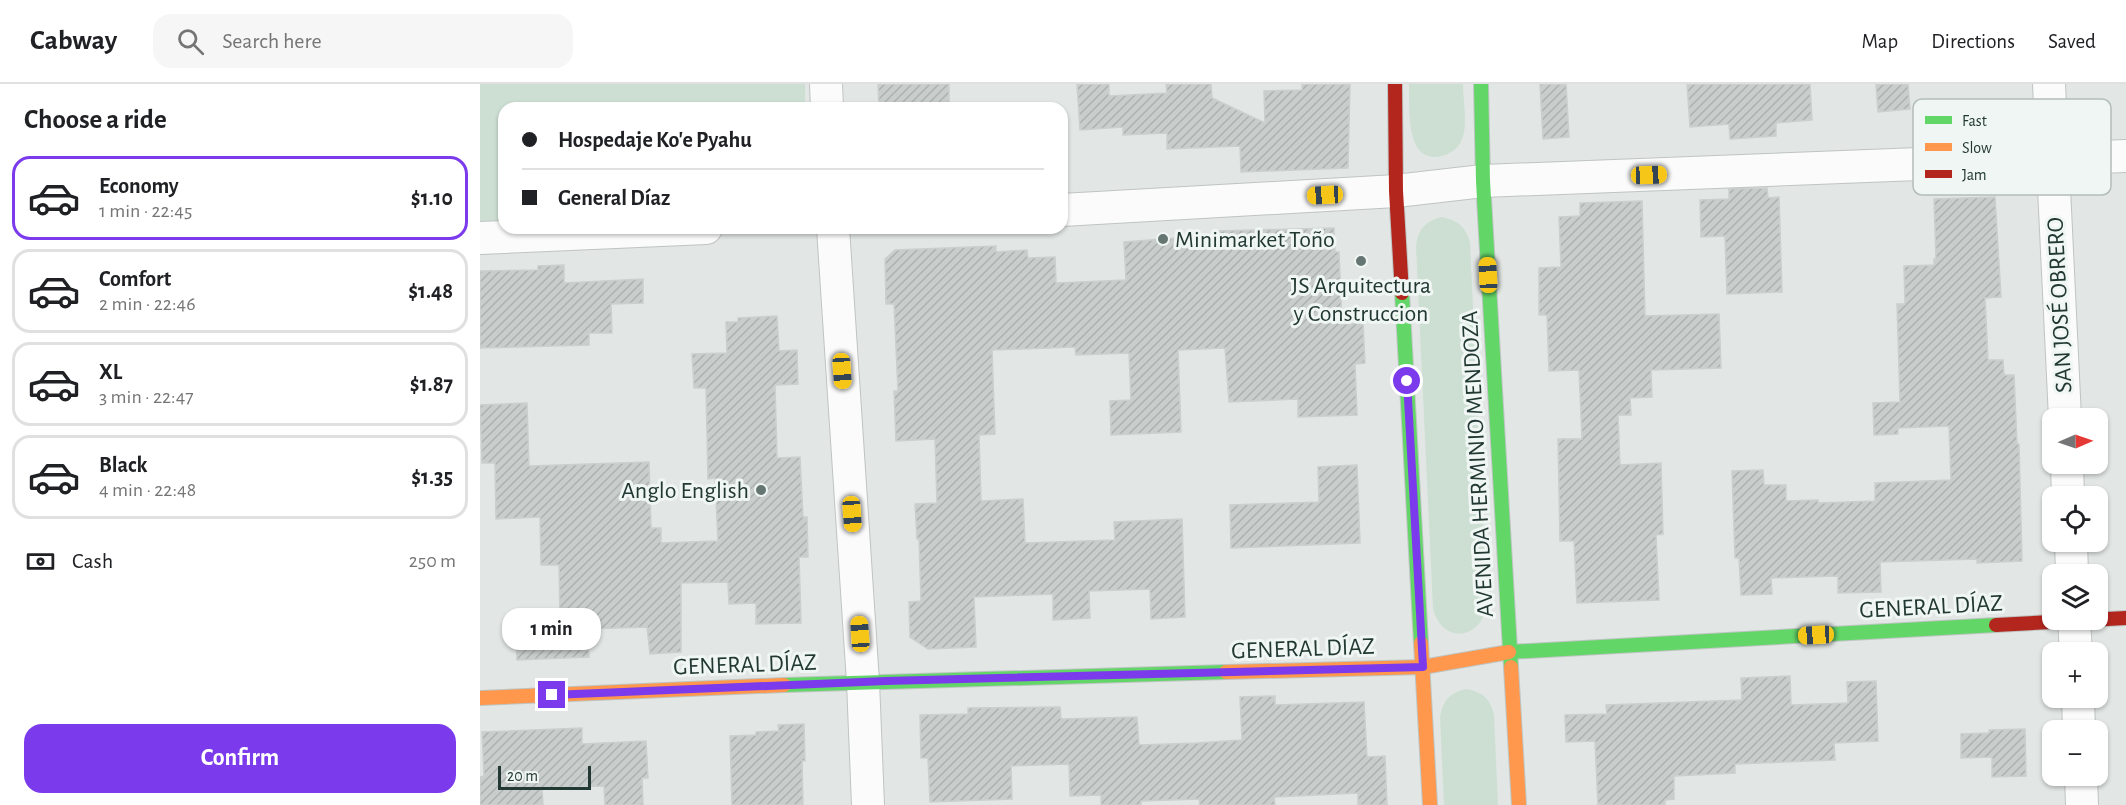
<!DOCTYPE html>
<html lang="en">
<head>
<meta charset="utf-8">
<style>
  :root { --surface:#fff; --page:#f6f6f6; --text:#202124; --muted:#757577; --line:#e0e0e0; --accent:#7c3aed }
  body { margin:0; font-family:"Alegreya Sans",sans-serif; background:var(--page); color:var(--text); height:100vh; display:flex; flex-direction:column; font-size:22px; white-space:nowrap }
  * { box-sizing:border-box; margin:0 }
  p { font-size:20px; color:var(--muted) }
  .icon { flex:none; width:33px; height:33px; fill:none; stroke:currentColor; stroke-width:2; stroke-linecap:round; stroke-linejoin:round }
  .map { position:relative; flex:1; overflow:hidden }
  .panel { display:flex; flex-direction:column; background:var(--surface); width:480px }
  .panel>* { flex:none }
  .guide { position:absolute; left:18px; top:18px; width:570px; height:132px; border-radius:18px; box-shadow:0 2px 4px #0004; display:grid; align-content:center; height:132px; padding:0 24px; background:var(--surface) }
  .needle { width:39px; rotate:88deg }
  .controls { position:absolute; left:1562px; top:324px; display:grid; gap:12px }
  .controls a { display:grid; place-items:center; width:66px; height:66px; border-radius:12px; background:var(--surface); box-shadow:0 2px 4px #0004; font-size:30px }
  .scale { position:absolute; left:18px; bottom:15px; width:93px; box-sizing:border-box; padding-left:6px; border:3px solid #223833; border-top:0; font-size:16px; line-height:21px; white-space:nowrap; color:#223833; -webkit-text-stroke:4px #f0f6f3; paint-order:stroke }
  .end { position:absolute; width:27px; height:27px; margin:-14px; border:8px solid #7c3aed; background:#fff; box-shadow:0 0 0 3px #fff }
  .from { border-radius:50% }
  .bubble { position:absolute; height:42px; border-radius:18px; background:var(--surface); box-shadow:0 2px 4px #0004; font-size:20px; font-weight:700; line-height:42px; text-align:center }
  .car { position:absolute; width:18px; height:36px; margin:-18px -9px; border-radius:8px; box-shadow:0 0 4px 2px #0007; background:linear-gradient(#f5c518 24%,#345 0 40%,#f5c518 0 76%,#345 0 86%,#f5c518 0) }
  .guide b { display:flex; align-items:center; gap:21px; height:57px; font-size:22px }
  .guide b+b { border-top:2px solid var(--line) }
  .guide i { width:15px; height:15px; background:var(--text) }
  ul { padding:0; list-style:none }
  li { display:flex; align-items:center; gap:18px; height:84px; margin:0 12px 9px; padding:0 12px; border:3px solid var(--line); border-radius:18px }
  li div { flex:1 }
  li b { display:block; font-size:22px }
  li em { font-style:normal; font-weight:700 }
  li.current { border-color:var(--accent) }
  li>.icon { width:54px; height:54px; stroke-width:1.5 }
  h2 { padding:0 24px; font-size:27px; line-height:72px }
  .pay { display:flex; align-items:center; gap:15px; height:66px; padding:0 24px; font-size:22px }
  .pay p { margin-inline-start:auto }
  .primary-button { display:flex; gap:12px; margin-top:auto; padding:12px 24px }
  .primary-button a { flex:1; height:69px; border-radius:18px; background:var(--accent); color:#fff; font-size:24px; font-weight:700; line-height:69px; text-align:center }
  header { display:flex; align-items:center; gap:36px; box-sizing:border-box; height:84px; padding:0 30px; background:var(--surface); border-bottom:2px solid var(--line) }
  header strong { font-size:28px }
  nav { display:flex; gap:33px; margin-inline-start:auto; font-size:21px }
  .search { width:420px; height:54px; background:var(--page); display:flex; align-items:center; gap:15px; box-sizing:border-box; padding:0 21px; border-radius:18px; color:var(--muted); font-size:22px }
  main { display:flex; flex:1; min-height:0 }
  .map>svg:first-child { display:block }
</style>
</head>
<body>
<header>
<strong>Cabway</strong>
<div class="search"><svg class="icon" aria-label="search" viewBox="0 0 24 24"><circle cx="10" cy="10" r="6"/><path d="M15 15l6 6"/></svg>Search here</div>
<nav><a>Map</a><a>Directions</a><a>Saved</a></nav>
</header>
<main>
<section class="panel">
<h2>Choose a ride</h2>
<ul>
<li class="current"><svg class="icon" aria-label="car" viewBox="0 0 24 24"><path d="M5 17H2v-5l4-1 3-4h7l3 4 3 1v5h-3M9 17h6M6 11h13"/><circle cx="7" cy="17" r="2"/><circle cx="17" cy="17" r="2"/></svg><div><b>Economy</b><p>1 min · 22:45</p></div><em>$1.10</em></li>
<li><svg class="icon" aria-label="car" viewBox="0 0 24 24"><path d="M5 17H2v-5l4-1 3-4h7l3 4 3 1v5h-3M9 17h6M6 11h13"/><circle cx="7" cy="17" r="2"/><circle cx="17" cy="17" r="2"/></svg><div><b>Comfort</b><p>2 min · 22:46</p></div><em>$1.48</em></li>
<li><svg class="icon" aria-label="car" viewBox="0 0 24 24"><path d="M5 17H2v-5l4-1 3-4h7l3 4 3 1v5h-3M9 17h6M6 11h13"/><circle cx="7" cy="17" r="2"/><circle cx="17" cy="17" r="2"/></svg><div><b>XL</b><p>3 min · 22:47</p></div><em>$1.87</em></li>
<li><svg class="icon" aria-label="car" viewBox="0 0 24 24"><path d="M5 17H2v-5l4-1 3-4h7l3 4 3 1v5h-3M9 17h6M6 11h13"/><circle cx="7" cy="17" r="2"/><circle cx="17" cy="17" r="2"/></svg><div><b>Black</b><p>4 min · 22:48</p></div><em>$1.35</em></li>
</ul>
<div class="pay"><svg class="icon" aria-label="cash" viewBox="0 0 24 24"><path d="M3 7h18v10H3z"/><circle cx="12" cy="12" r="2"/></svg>Cash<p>250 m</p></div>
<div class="primary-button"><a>Confirm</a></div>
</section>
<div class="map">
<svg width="1646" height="721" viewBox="0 0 1646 721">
  <defs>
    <pattern id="building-hatch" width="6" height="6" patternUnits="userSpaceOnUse" patternTransform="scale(1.5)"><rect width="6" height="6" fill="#c9cecc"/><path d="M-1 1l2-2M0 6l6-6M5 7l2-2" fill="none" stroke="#acb2b0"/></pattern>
  </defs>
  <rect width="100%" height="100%" fill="#e2e7e5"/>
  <g fill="#ccdfd2">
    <polygon points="0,0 325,0 325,24 24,24 24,140 0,141"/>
    <path d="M929 0H983C983 15 988 42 982 55 979 64 970 70 962 72 924 81 930 22 929 0Z"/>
    <path d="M961 133C978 136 986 143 990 159L1007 521C1001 557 961 560 953 524L936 162C938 145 945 138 961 133Z"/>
    <path d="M986 605C1002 608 1010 614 1014 631L1018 721H964L960 633C963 617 969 609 986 605Z"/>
  </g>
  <g fill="url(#building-hatch)" stroke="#cbd0ce" stroke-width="1.5">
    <polygon points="398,0 469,0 469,24 399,24"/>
    <polygon points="597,0 629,0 629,12 687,9 686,0 731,0 732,14 785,39 784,7 822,6 822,0 870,0 868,84 761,88 760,62 687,65 687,49 643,51 643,43 600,46"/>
    <polygon points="1060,0 1086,0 1089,53 1063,55"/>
    <polygon points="1207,0 1330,0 1332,36 1296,39 1296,52 1250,55 1249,40 1210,43"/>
    <polygon points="1396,0 1428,0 1430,25 1398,28"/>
    <polygon points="1287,104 1288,114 1299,113 1302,208 1247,210 1245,152 1221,153 1220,116 1249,115 1249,105"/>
    <polygon points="1515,113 1521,213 1505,214 1508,276 1523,276 1524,291 1534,291 1537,360 1539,360 1542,477 1497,479 1497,475 1400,478 1401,508 1358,509 1358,492 1291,494 1292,510 1261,511 1259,474 1255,474 1252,387 1283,386 1284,401 1306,401 1306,417 1338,416 1338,419 1395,417 1395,399 1471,396 1469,342 1418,344 1418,350 1394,351 1393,319 1420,318 1417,220 1425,220 1424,182 1454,181 1454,175 1456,175 1454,115"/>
    <polygon points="1162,117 1165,232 1239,230 1241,284 1171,286 1172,313 1150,314 1151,331 1138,331 1140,381 1181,379 1183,450 1176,451 1179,516 1097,519 1094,457 1080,457 1078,355 1102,355 1099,286 1069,287 1067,231 1059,231 1059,184 1081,183 1079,133 1100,132 1100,119"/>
    <polygon points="854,144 855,168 859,168 862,240 883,239 885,279 875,280 877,331 818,333 818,315 749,318 745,264 698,266 701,348 631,351 630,317 651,316 649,269 596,271 595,263 512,266 515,350 499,351 501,417 543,415 545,459 635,456 634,438 702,435 705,533 671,535 670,505 609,507 610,534 573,536 573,510 494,513 496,563 448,565 430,553 429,518 441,517 439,455 437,455 435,420 457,419 455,355 416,357 414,307 418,307 414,220 406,220 405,175 415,166 516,162 516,168 547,166 548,174 575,173 576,199 646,196 644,158 737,151 737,147"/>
    <polygon points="84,181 84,199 163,195 163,219 131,220 132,249 109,249 109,261 0,264 0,187 58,186 58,182"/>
    <polygon points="297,232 299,267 317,266 318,300 295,301 297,374 320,373 323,433 327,433 328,473 319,473 321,539 276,540 276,519 249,520 248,498 201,499 201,568 170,570 167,543 107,545 109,573 37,576 35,534 80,532 79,481 61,481 60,433 16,435 15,379 2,379 0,321 47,319 49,382 169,378 171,444 181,444 181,459 238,457 235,394 228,395 226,304 214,304 212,270 247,269 246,238 258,238 258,234"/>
    <polygon points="877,381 880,459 751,464 750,421 839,418 838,383"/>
    <polygon points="1310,592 1311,621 1368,619 1367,598 1396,597 1398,657 1354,659 1355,676 1255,680 1255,689 1194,692 1194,715 1185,716 1185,721 1118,721 1115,657 1086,658 1085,631 1127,630 1126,621 1262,616 1261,594"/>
    <polygon points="795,612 795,621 884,618 887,673 905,672 907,721 878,721 878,709 794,713 795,721 720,721 719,715 661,717 661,721 621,721 621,711 590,712 589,680 531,682 532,715 450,718 448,674 441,674 440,631 488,630 488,624 580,623 581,635 657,633 659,661 717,659 762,656 760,613"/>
    <polygon points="324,640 325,677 322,677 323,721 252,721 250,652 276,651 276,648 299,647 298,641"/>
    <polygon points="102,644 102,660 166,657 168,694 162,694 163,721 125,721 124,702 62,704 63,721 0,721 0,693 4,692 2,648"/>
    <polygon points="1545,645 1546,692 1512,693 1512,673 1481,674 1481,650 1509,649 1509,646"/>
  </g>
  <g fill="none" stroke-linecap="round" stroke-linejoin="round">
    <g stroke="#bfc4c2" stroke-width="34">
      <g id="street">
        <polyline points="346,0 347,24"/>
        <polyline points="1569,0 1585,334"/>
        <polyline points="582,126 916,107 1003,97 1646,72"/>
        <polyline points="353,144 383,598 388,721"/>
        <polyline points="0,154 226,144"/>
        <polyline points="1587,380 1588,412"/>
        <polyline points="1591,458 1592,490"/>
        <polyline points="1594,536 1596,568"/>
        <polyline points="1598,614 1599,646"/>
        <polyline points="1601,692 1602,721"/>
      </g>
    </g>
    <g stroke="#bec5c2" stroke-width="16">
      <g id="fast">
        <polyline points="1001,0 1003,97 1031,583"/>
        <polyline points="922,209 941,559"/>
        <polyline points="1029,568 1516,541"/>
        <polyline points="304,601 746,588"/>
      </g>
    </g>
    <g stroke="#bec5c2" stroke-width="16">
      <g id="slow">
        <polyline points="941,559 950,721"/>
        <polyline points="1031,583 1039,721"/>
        <polyline points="746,588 943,583 1029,568"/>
        <polyline points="0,614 304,601"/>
      </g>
    </g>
    <g stroke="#bec5c2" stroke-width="16">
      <g id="jam">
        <polyline points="915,0 916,107 922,209"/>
        <polyline points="1516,541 1646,534"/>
      </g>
    </g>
    <use href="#street" stroke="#fbfbfb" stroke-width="32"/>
    <use href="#fast" stroke="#63d668" stroke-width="14"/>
    <use href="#slow" stroke="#ff974d" stroke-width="14"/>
    <use href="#jam" stroke="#b3261e" stroke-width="14"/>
  </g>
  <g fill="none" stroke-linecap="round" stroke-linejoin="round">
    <polyline stroke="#7c3aed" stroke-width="8" points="72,611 406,597 943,583 927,297"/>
  </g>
  <g fill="#657571" stroke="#f0f6f3" stroke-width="2">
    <circle cx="683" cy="155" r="6"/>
    <circle cx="881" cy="177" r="6"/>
    <circle cx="281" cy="406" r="6"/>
  </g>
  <g text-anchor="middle" stroke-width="6" stroke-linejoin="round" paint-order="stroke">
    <g font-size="24" fill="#223833" stroke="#f0f6f3" text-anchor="start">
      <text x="695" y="163">Minimarket Toño</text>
      <text x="881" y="209" text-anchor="middle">JS Arquitectura<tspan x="881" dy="28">y Construccion</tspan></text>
      <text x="269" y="414" text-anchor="end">Anglo English</text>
    </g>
    <g font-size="24" fill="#223833" stroke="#f0f6f3">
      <text transform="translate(1579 221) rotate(-93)" y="8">SAN JOSÉ OBRERO</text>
      <text transform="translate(997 380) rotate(-93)" y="8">AVENIDA HERMINIO MENDOZA</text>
      <text transform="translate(1451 522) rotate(-3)" y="8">GENERAL DÍAZ</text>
      <text transform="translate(823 564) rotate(-2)" y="8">GENERAL DÍAZ</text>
      <text transform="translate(265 580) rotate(-2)" y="8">GENERAL DÍAZ</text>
    </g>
  </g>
  <rect x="1433" y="15" width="198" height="96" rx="9" fill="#f0f6f3" stroke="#b2bdb9" stroke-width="1.5"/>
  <rect x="1445" y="32" width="27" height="8" fill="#63d668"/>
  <rect x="1445" y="59" width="27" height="8" fill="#ff974d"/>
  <rect x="1445" y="86" width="27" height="8" fill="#b3261e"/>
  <g font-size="16" fill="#223833">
    <text x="1482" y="42">Fast</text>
    <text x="1482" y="69">Slow</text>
    <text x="1482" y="96">Jam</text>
  </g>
</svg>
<div class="controls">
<a><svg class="needle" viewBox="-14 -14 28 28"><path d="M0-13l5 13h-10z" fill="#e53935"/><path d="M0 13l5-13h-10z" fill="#757577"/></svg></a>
<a><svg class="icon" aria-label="locate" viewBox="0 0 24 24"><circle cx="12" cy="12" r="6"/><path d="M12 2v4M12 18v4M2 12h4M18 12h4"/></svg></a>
<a><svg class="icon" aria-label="layers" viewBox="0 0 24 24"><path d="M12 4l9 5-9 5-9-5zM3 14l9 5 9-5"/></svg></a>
<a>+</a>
<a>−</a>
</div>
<div class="scale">20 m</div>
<i class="end from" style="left:927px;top:297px"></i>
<i class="end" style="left:72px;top:611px"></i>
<div class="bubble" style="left:22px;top:524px;width:99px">1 min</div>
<i class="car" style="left:1169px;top:91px;rotate:88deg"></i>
<i class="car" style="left:845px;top:111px;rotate:267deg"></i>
<i class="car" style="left:1008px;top:191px;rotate:357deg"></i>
<i class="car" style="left:362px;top:287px;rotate:176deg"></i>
<i class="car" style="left:372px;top:430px;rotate:176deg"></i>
<i class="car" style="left:380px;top:550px;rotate:356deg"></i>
<i class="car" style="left:1336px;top:551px;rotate:267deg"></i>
<div class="guide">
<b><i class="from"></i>Hospedaje Ko'e Pyahu</b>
<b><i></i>General Díaz</b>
</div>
</div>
</main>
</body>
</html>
